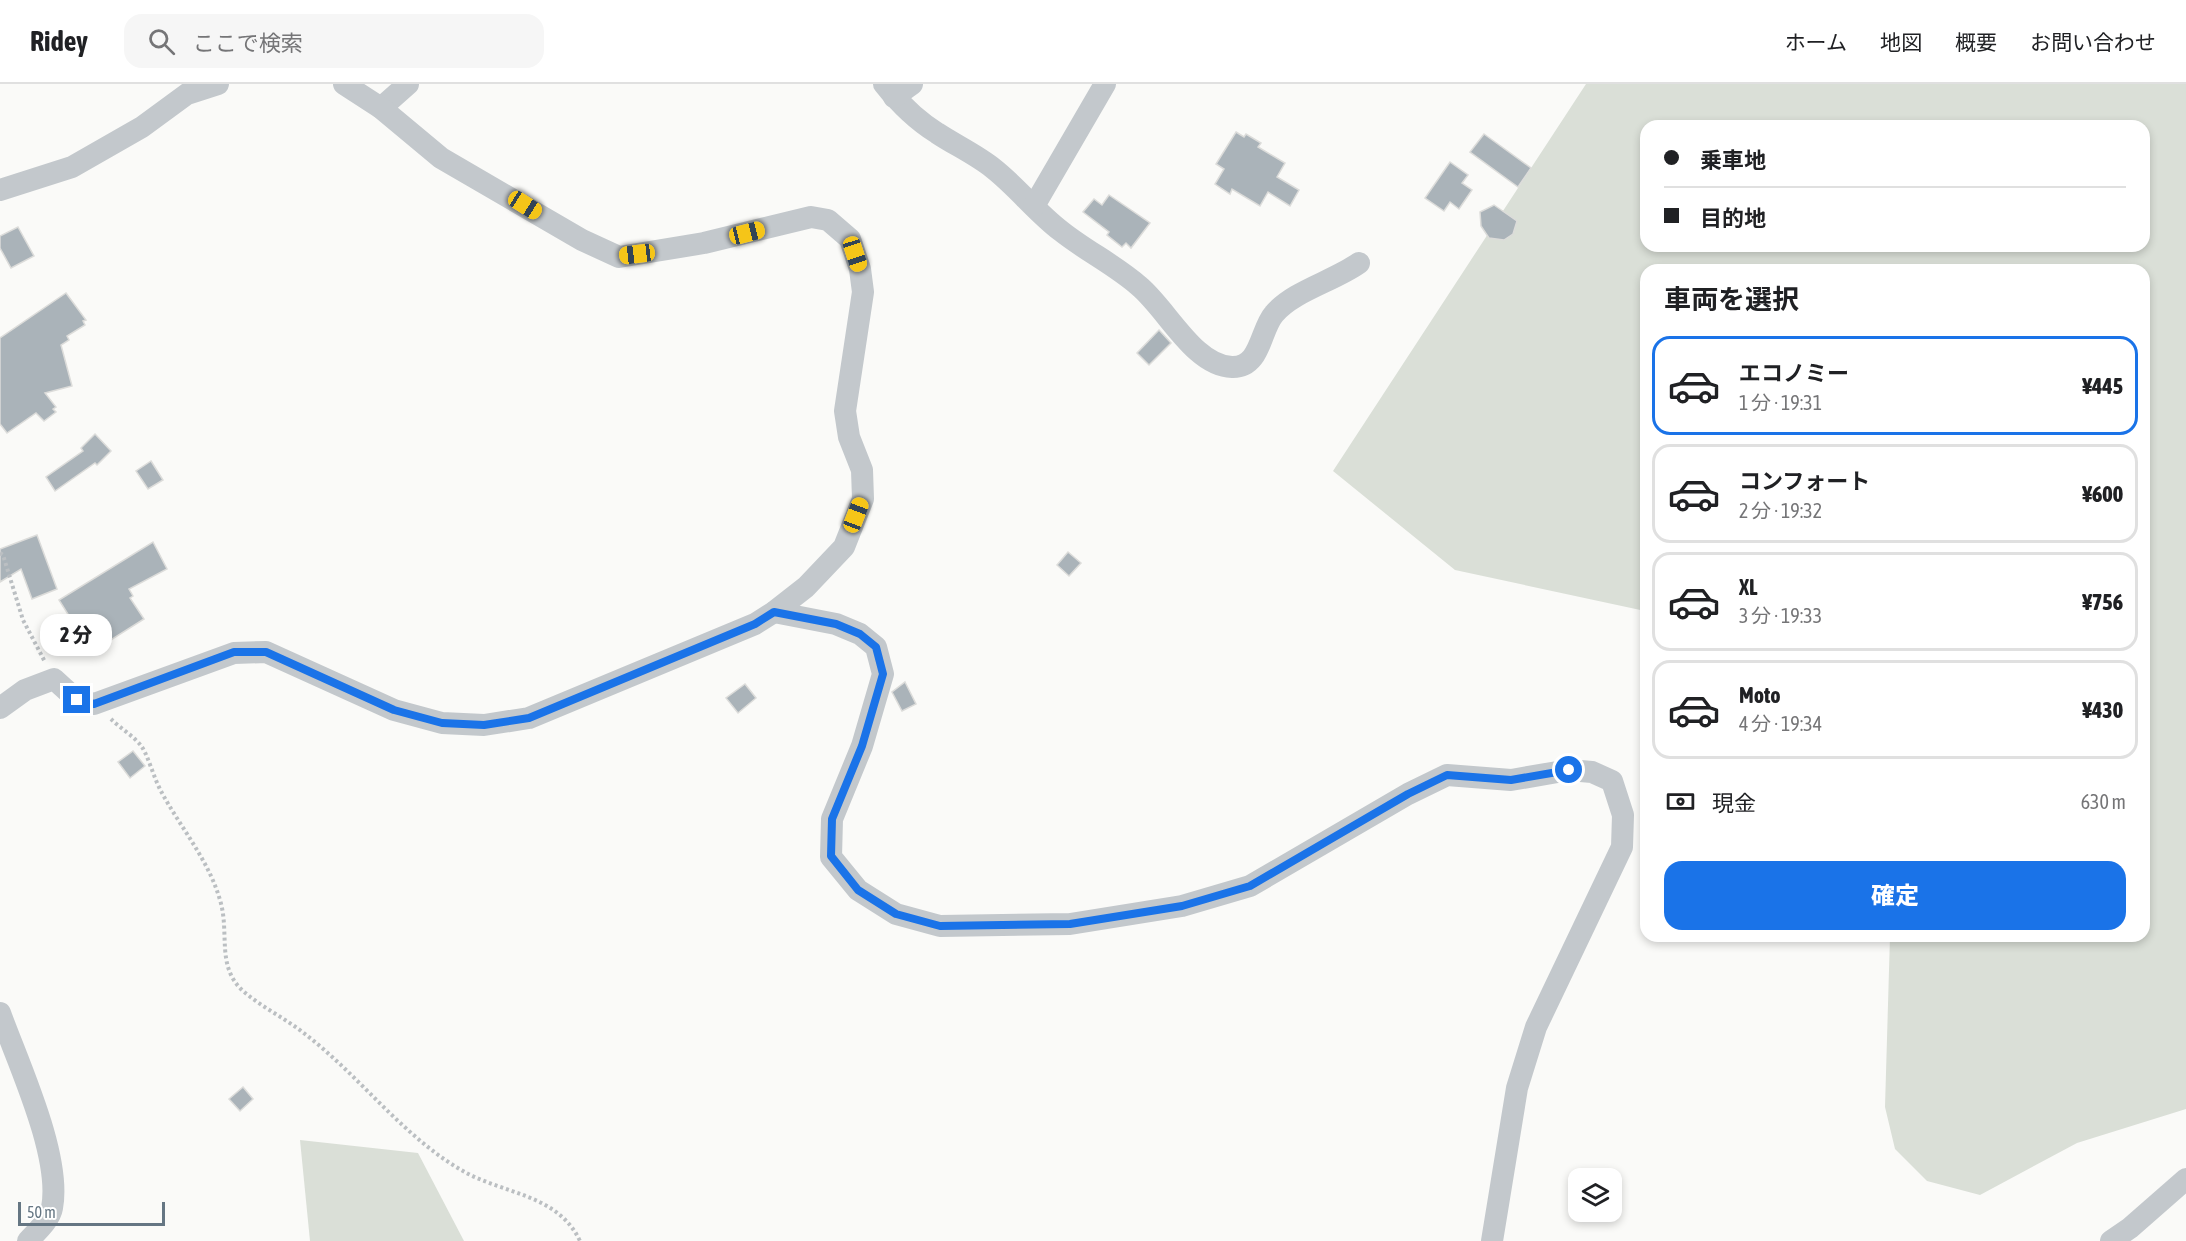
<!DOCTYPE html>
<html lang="ja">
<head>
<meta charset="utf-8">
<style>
  :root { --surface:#fff; --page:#f6f6f6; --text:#202124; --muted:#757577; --line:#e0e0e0; --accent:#1a73e8 }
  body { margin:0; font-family:"Asap Condensed","Noto Sans JP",sans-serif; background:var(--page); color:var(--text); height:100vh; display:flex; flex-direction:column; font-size:22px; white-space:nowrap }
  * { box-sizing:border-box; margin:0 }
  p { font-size:20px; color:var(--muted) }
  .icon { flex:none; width:33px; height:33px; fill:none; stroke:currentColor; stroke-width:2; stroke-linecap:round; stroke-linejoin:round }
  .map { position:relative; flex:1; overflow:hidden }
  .side { position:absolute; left:1640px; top:180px; width:510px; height:678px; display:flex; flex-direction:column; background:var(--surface); border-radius:18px; box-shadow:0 3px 9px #0003 }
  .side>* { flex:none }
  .top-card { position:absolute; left:1640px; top:36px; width:510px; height:132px; border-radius:18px; box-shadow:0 3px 9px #0003; display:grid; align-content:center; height:132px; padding:0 24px; background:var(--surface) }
  .controls { position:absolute; left:1568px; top:1084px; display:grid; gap:12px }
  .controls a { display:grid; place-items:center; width:54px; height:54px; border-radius:12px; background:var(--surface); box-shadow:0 3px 9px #0003; font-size:30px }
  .scale { position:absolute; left:18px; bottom:15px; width:147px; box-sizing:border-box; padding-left:6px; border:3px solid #657683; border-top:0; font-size:16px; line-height:21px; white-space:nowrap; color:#657683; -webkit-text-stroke:4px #fff; paint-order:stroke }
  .end { position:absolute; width:27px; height:27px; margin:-14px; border:8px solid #1a73e8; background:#fff; box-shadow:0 0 0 3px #fff }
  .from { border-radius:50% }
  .bubble { position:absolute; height:42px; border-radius:18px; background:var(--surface); box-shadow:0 3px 9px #0003; font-size:20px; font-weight:800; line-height:42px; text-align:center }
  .car { position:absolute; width:18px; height:36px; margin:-18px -9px; border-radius:8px; box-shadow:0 0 4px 2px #0007; background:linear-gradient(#f5c518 24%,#345 0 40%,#f5c518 0 76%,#345 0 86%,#f5c518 0) }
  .top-card b { display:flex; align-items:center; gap:21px; height:57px; font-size:22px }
  .top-card b+b { border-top:2px solid var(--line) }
  .top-card i { width:15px; height:15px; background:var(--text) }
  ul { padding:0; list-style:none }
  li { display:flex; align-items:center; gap:18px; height:99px; margin:0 12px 9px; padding:0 12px; border:3px solid var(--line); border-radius:18px }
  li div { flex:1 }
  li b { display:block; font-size:22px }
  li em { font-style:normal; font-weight:800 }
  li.active { border-color:var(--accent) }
  li>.icon { width:54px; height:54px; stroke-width:1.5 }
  h2 { padding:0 24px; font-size:27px; line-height:72px }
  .pay { display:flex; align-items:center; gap:15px; height:66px; padding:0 24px; font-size:22px }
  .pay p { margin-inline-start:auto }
  .primary-button { display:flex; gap:12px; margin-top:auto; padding:12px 24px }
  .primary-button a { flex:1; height:69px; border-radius:18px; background:var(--accent); color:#fff; font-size:24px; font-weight:800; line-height:69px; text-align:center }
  header { display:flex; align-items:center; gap:36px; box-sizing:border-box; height:84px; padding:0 30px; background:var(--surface); border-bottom:2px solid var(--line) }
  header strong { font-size:28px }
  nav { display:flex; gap:33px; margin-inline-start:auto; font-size:21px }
  .search { width:420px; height:54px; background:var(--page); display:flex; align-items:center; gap:15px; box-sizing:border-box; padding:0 21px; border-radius:18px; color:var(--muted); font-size:22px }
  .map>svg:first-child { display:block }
</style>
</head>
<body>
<header>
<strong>Ridey</strong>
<div class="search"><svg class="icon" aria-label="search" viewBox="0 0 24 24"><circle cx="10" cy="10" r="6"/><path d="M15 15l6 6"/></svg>ここで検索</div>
<nav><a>ホーム</a><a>地図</a><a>概要</a><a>お問い合わせ</a></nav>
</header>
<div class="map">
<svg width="2186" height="1157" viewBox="0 0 2186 1157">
  <rect width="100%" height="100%" fill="#fafaf8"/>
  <g fill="#dadfd7" fill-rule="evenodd">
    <path d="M1586 0H2186V1025L2077 1059 1980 1111 1927 1097 1895 1065 1885 1023 1890 852H2144V186H1646L1645 527 1455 486 1333 387ZM1646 42H2144V162H1646Z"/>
    <polygon points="300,1056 418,1069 464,1157 310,1157"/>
  </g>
  <g fill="#aab3b9" stroke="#dcdcda" stroke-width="1.5">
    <polygon points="1236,48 1244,53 1246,50 1261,59 1258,63 1285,79 1277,93 1299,106 1290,122 1268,108 1260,122 1232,105 1230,110 1215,100 1224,85 1216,80"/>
    <polygon points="1484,50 1531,84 1518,103 1470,68"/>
    <polygon points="1450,78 1468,91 1462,99 1472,106 1459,125 1450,118 1444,127 1425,114"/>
    <polygon points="1109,111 1150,139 1131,164 1126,159 1122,163 1107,151 1109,148 1083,128 1094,115 1102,121"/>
    <polygon points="1494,121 1517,137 1513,150 1504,156 1489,154 1481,142 1480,128"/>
    <polygon points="18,143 34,172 11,184 0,164 0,152"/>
    <polygon points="66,209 86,236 83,237 85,241 67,252 69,256 61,261 72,302 45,309 56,323 53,325 56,328 44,337 36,329 7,349 0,340 0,254"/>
    <polygon points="1159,246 1171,259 1149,281 1137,269"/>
    <polygon points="95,350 111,367 97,381 95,379 55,407 46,393 83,367 81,364"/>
    <polygon points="151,377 163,396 148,405 136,387"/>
    <polygon points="37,451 57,505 32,515 21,485 0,498 0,465"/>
    <polygon points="153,458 167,485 129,505 133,512 130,514 144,535 95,566 79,541 76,543 59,516"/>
    <polygon points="1068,468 1081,479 1069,492 1057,481"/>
    <polygon points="905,598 916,620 902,627 892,608"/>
    <polygon points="745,600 756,614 738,629 726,614"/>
    <polygon points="133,667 145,682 130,694 118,678"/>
    <polygon points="243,1003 253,1015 240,1027 229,1015"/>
  </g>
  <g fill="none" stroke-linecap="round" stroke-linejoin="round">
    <g stroke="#bbbfc2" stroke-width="4" stroke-dasharray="3 3" stroke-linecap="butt">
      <polyline points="0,469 3,471 23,536 45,578"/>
      <path d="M111 635C120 644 135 653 142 663 149 674 154 695 162 709 181 744 209 777 220 816 230 849 216 881 242 906 261 923 285 934 305 950 360 992 403 1053 463 1087 503 1110 558 1110 580 1157"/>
    </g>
    <g stroke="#c3c8cc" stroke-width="22">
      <path d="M884 0C899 19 916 36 937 49 955 61 977 71 994 85 1018 104 1037 129 1061 147 1086 167 1115 181 1139 202 1167 225 1194 282 1232 283 1261 284 1260 246 1274 230 1293 207 1334 197 1359 179"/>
      <polyline points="894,13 912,0"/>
      <polyline points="381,24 408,0"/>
      <polyline points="0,106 72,83 142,43 187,10 218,0"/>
      <polyline points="1034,122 1105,0"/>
      <polyline points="774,528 836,540 860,550 876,563 883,590 862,662 832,735 831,773 858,806 896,830 940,842 1070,840 1182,822 1250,802 1408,710 1447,691 1511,696 1569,686 1592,688 1612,697 1623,731 1622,763 1536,943 1517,1004 1492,1157"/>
      <polyline points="0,624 25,606 54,595 77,616 94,620 234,569 266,568 394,626 442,639 484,641 529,634 755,540 774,528 806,503 844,463 863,415 862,386 849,353 845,327 863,208 860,185 850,155 828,136 811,133 704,159 619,173 582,156 441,74 381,24 344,0"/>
      <path d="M0 929C18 979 62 1072 52 1124 50 1136 36 1148 28 1157"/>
      <polyline points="2111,1157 2130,1144 2186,1095"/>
    </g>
  </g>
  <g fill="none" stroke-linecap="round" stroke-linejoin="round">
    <polyline stroke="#1a73e8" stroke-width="8" points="77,616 94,620 234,568 266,568 394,626 442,639 484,641 529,634 755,540 774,528 836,540 860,550 876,563 883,590 862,662 832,735 831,772 858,806 896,830 940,842 1070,840 1182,822 1250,802 1408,710 1447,691 1511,696 1569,686"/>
  </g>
</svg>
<div class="controls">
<a><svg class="icon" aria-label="layers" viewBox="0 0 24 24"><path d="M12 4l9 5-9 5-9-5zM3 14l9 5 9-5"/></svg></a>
</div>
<div class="scale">50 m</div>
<i class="end from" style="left:1569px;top:686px"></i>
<i class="end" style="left:77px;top:616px"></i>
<div class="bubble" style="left:40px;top:530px;width:72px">2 分</div>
<i class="car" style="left:525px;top:121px;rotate:122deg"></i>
<i class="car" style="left:747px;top:149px;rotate:76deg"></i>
<i class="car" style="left:637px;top:170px;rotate:263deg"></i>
<i class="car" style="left:855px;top:170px;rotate:162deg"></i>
<i class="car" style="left:856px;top:431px;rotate:21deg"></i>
<div class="top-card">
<b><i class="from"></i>乗車地</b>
<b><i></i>目的地</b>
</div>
<section class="side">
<h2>車両を選択</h2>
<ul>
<li class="active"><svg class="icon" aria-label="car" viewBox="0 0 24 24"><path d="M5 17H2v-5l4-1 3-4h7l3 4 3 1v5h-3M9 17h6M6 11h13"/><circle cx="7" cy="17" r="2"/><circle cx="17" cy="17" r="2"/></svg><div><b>エコノミー</b><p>1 分 · 19:31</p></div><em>¥445</em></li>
<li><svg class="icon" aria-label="car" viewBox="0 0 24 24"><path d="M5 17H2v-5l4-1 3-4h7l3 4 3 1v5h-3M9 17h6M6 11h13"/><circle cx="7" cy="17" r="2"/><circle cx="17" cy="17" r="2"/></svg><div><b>コンフォート</b><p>2 分 · 19:32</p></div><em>¥600</em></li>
<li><svg class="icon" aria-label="car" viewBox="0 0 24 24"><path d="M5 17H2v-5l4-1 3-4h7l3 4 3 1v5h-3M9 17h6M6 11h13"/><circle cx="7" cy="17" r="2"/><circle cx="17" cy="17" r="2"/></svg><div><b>XL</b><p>3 分 · 19:33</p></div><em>¥756</em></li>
<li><svg class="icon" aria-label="car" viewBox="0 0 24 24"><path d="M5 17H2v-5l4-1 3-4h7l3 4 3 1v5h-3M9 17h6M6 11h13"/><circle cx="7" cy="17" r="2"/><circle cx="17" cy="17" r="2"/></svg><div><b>Moto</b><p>4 分 · 19:34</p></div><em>¥430</em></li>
</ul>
<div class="pay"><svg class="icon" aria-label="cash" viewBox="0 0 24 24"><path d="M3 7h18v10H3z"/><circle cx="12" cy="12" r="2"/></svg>現金<p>630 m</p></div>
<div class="primary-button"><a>確定</a></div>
</section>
</div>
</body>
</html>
